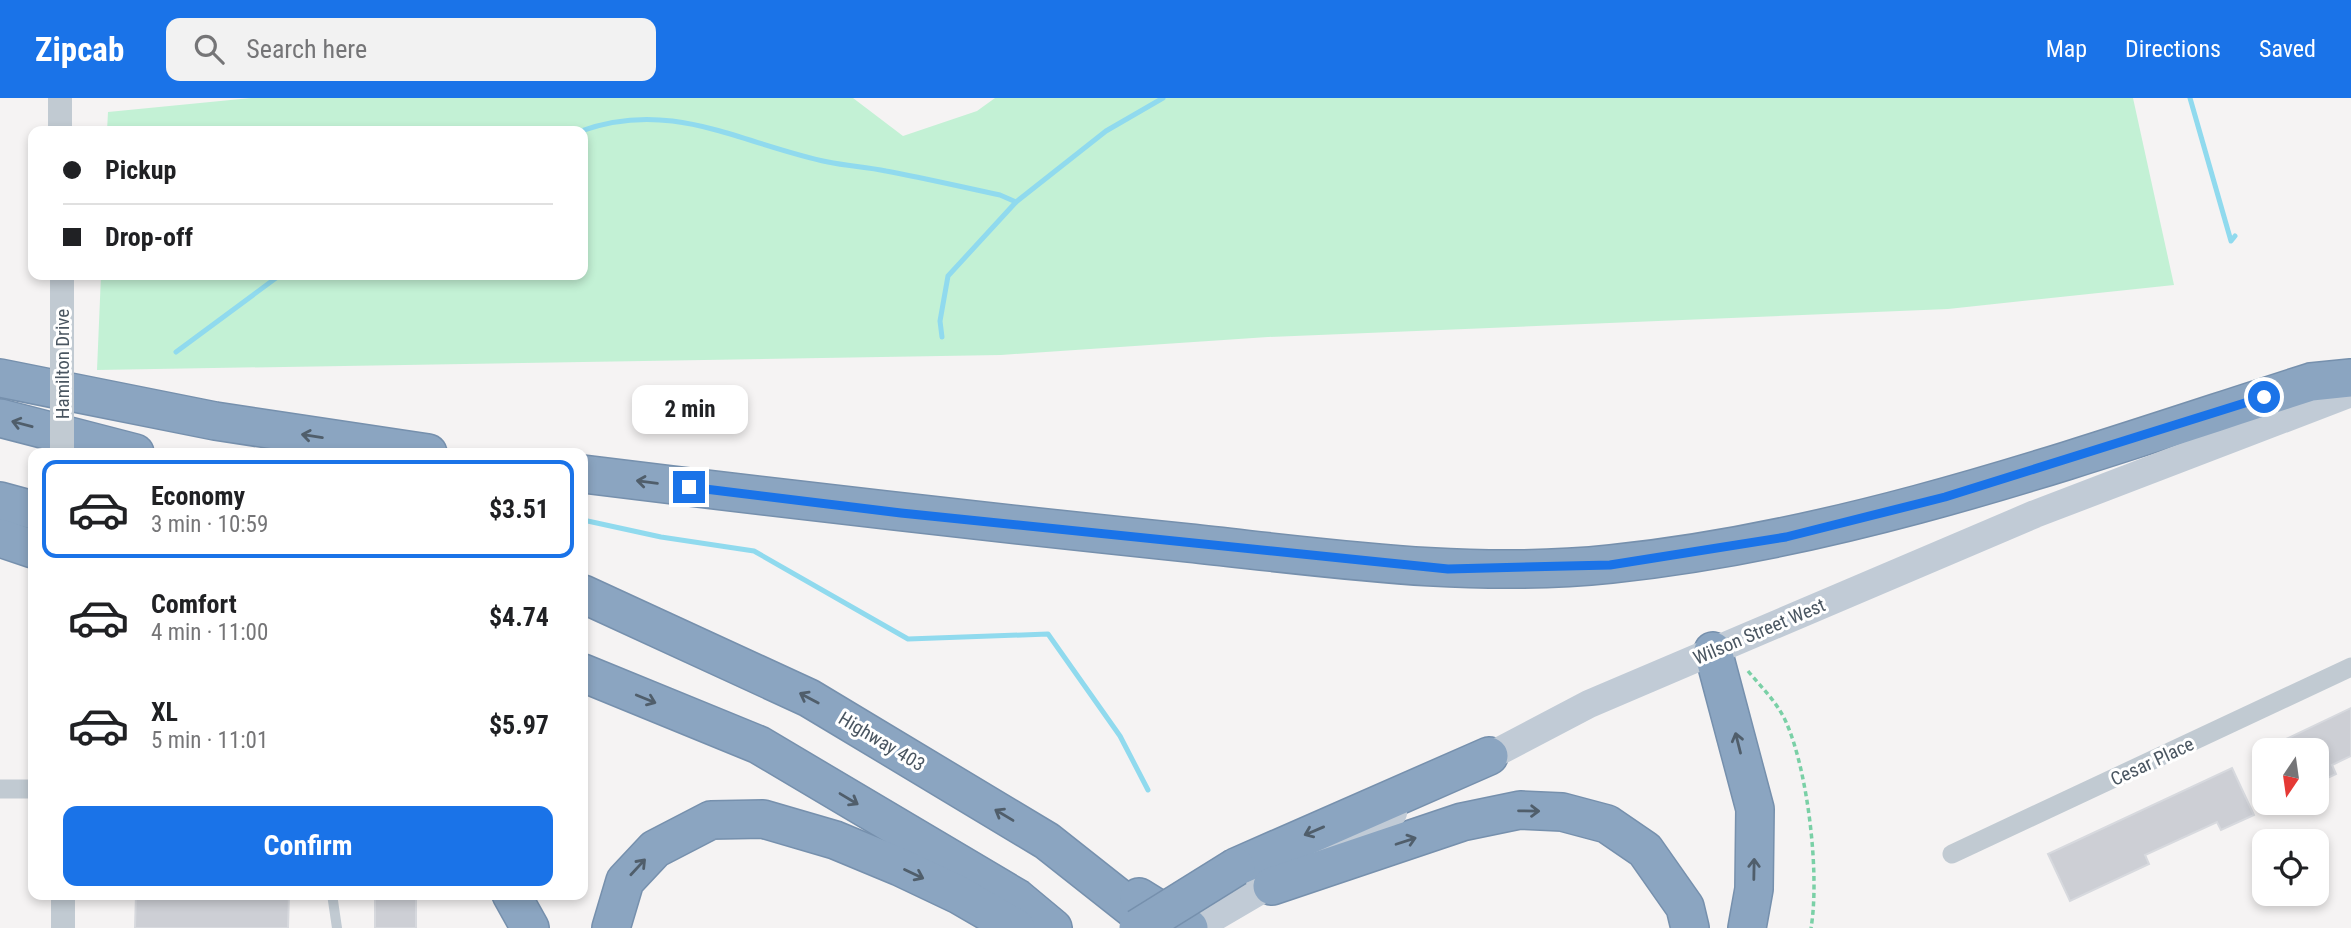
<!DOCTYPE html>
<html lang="en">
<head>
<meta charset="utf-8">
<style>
  :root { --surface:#fff; --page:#f2f2f2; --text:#202124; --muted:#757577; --line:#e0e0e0; --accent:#1a73e8 }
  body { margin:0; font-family:"Roboto Condensed",sans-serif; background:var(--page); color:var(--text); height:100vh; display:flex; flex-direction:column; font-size:26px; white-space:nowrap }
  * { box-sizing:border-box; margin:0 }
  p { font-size:23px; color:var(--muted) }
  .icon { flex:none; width:38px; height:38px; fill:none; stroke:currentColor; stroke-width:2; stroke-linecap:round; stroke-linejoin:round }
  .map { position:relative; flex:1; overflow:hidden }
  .side { position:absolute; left:28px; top:350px; width:560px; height:452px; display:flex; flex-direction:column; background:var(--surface); border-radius:14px; box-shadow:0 4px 10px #0003 }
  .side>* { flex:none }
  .hud { position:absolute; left:28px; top:28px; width:560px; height:154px; border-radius:14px; box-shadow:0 4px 10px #0003; display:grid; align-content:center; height:154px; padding:0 35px; background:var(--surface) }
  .needle { width:46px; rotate:193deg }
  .controls { position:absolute; left:2252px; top:640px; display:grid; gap:14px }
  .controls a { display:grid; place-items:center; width:77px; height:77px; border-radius:14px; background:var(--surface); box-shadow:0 4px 10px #0003; font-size:35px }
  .end { position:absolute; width:32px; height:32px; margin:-16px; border:9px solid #1a73e8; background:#fff; box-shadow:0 0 0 4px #fff }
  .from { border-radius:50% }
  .bubble { position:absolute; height:49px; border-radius:14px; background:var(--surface); box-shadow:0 4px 10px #0003; font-size:23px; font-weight:700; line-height:49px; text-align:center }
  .hud b { display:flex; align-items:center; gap:24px; height:66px; font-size:26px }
  .hud b+b { border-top:2px solid var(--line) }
  .hud i { width:18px; height:18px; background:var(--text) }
  ul { padding:12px 0 0; list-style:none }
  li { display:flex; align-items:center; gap:21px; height:98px; margin:0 14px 10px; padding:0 21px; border:4px solid transparent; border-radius:14px }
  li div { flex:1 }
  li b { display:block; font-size:26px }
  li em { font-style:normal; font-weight:700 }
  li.active { border-color:var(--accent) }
  li>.icon { width:63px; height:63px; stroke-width:1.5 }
  .button { display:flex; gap:14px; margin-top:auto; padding:14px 35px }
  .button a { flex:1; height:80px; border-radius:14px; background:var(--accent); color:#fff; font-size:28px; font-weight:700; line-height:80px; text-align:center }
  header { display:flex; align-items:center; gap:42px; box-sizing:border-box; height:98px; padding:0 35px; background:var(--accent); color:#fff }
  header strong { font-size:33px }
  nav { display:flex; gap:38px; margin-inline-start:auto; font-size:24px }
  .search { width:490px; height:63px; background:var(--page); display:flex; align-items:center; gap:18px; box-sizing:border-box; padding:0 24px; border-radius:14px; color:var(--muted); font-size:26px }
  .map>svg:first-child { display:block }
</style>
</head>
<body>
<header>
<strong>Zipcab</strong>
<div class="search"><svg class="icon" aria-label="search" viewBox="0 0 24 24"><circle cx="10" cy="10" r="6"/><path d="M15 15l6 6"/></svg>Search here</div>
<nav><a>Map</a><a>Directions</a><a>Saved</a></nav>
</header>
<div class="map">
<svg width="2351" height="830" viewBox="0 0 2351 830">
  <rect width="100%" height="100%" fill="#f5f3f3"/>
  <polygon fill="#c3f1d5" points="251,0 853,0 903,38 977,13 995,0 2133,0 2174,187 1948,211 1268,239 1001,257 97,272 101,177 583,177 583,33 107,33 108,14"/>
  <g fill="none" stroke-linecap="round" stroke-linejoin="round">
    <g stroke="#90daee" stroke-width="5">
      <polyline points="2190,0 2231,143 2235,138"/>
      <path d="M581 33C672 0 741 46 828 64 847 68 867 69 886 73 924 80 962 89 1000 97L1016 104"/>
      <polyline points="942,239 940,223 948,178 1016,104 1106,33 1163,0"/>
      <polyline points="176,254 280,177"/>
      <polyline points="583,422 661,439 754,453 908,541 1048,536 1120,638 1148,692"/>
    </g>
  </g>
  <g fill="#cdcfd5" stroke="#d7d9de" stroke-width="2">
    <polygon points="2351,610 2351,658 2332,667 2336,676 2317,685 2317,653 2261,653"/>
    <polygon points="2232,670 2254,717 2221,732 2217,724 2145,757 2149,766 2070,803 2048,756"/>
    <polygon points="136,796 289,796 288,830 135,830"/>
    <rect x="375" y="796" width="41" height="34"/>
  </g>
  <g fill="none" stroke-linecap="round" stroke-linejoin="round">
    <g stroke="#7690ad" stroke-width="40">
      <g id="motorway">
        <polyline points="0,280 215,323 428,355"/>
        <polyline points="0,320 135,355"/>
        <path d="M583 376C785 401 986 424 1189 445 1329 460 1470 481 1611 466 1852 441 2083 357 2311 284L2351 280"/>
        <polyline points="0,403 33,412"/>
        <polyline points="0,440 33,451"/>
        <polyline points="583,496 809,600 1047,743 1157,830"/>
        <polyline points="1713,553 1755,711 1754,791 1747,830"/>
        <polyline points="583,575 759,647 1017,800 1053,830"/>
        <polyline points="1236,769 1489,658"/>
        <polyline points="1272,788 1462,724 1520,712 1562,714 1607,726 1645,752 1685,809 1690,830"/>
        <polyline points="511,796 530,830"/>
        <polyline points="1139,799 1189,830"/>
        <polyline points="611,830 625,783 655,751 711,722 763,721 835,742 900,769 959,797 1016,830"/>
      </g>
    </g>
    <path stroke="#7ad0a6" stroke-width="3.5" stroke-dasharray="5 3.5" stroke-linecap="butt" d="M1748 573C1762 590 1777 604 1786 624 1808 673 1820 777 1811 830"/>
    <polyline stroke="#c1cad2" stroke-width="10" points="332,796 337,830"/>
    <g stroke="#c1cad2" stroke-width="19">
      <polyline points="0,691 33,691"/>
      <polyline points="1952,756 2351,569"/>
    </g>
    <g stroke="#c1cad2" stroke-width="24">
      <polyline points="60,0 60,33"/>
      <polyline points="62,177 62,198"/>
      <polyline points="63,830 63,796"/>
    </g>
    <g stroke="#c1cbd6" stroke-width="28">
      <polyline points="1473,667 1589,606 2035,416 2351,295"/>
      <polyline points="1196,830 1393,715"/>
    </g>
    <use href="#motorway" stroke="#8ba5c1" stroke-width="37"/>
    <g stroke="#7690ad" stroke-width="40" stroke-linecap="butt">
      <polyline id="motorway-bridge" points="1138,830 1236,769"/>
    </g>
    <polyline stroke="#c1cad2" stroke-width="24" points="62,198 62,355"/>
    <use href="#motorway-bridge" stroke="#8ba5c1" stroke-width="37"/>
  </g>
  <defs><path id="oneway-shaft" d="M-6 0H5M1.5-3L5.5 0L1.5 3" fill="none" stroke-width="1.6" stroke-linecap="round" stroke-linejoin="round" transform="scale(1.75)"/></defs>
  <g stroke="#505e6b">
    <use href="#oneway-shaft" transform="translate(22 326) rotate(-165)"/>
    <use href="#oneway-shaft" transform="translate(312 338) rotate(-171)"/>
    <use href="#oneway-shaft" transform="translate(647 384) rotate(-173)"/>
    <use href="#oneway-shaft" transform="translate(809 600) rotate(-152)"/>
    <use href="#oneway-shaft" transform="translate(646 601) rotate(22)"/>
    <use href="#oneway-shaft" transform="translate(1738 645) rotate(-104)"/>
    <use href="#oneway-shaft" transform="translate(849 701) rotate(31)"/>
    <use href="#oneway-shaft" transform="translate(1529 713) rotate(1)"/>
    <use href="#oneway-shaft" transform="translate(1004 717) rotate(-149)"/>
    <use href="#oneway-shaft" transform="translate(1314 733) rotate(157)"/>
    <use href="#oneway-shaft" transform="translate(1406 743) rotate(-18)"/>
    <use href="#oneway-shaft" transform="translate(638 769) rotate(-47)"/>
    <use href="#oneway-shaft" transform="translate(1754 771) rotate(-89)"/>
    <use href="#oneway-shaft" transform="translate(914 776) rotate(25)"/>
  </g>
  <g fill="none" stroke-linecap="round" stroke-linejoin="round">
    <polyline stroke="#1a73e8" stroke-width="9" points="689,389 901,415 1448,471 1610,467 1786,439 1945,399 2264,299"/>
  </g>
  <g text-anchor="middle" stroke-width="6" stroke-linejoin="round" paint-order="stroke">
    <g font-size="19" fill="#4a5661" stroke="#fff">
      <text transform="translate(62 266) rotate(-90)" y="7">Hamilton Drive</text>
      <text transform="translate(1759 533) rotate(-23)" y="7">Wilson Street West</text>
      <text transform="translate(882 643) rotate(31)" y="7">Highway 403</text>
      <text transform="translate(2152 663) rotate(-25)" y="7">Cesar Place</text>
    </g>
  </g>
</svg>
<div class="controls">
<a><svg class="needle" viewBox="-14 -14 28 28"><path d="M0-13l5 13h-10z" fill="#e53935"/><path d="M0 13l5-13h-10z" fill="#757577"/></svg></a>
<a><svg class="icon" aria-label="locate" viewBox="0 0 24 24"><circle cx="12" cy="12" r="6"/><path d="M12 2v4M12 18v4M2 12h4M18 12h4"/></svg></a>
</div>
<i class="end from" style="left:2264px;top:299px"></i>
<i class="end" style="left:689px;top:389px"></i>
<div class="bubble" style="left:632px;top:287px;width:116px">2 min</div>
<div class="hud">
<b><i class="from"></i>Pickup</b>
<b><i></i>Drop-off</b>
</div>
<section class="side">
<ul>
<li class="active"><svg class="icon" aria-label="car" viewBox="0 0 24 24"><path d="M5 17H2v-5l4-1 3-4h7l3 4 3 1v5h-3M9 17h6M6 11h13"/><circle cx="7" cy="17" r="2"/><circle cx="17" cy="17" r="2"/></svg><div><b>Economy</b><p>3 min · 10:59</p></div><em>$3.51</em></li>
<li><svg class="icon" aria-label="car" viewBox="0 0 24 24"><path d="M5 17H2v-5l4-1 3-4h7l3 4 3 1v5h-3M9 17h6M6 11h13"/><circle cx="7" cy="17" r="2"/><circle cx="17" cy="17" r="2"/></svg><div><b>Comfort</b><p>4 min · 11:00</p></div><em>$4.74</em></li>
<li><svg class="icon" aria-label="car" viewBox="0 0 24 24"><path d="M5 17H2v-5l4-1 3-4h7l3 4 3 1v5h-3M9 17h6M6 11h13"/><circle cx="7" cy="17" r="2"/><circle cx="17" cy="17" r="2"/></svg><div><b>XL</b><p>5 min · 11:01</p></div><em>$5.97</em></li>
</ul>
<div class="button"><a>Confirm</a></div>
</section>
</div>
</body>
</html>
